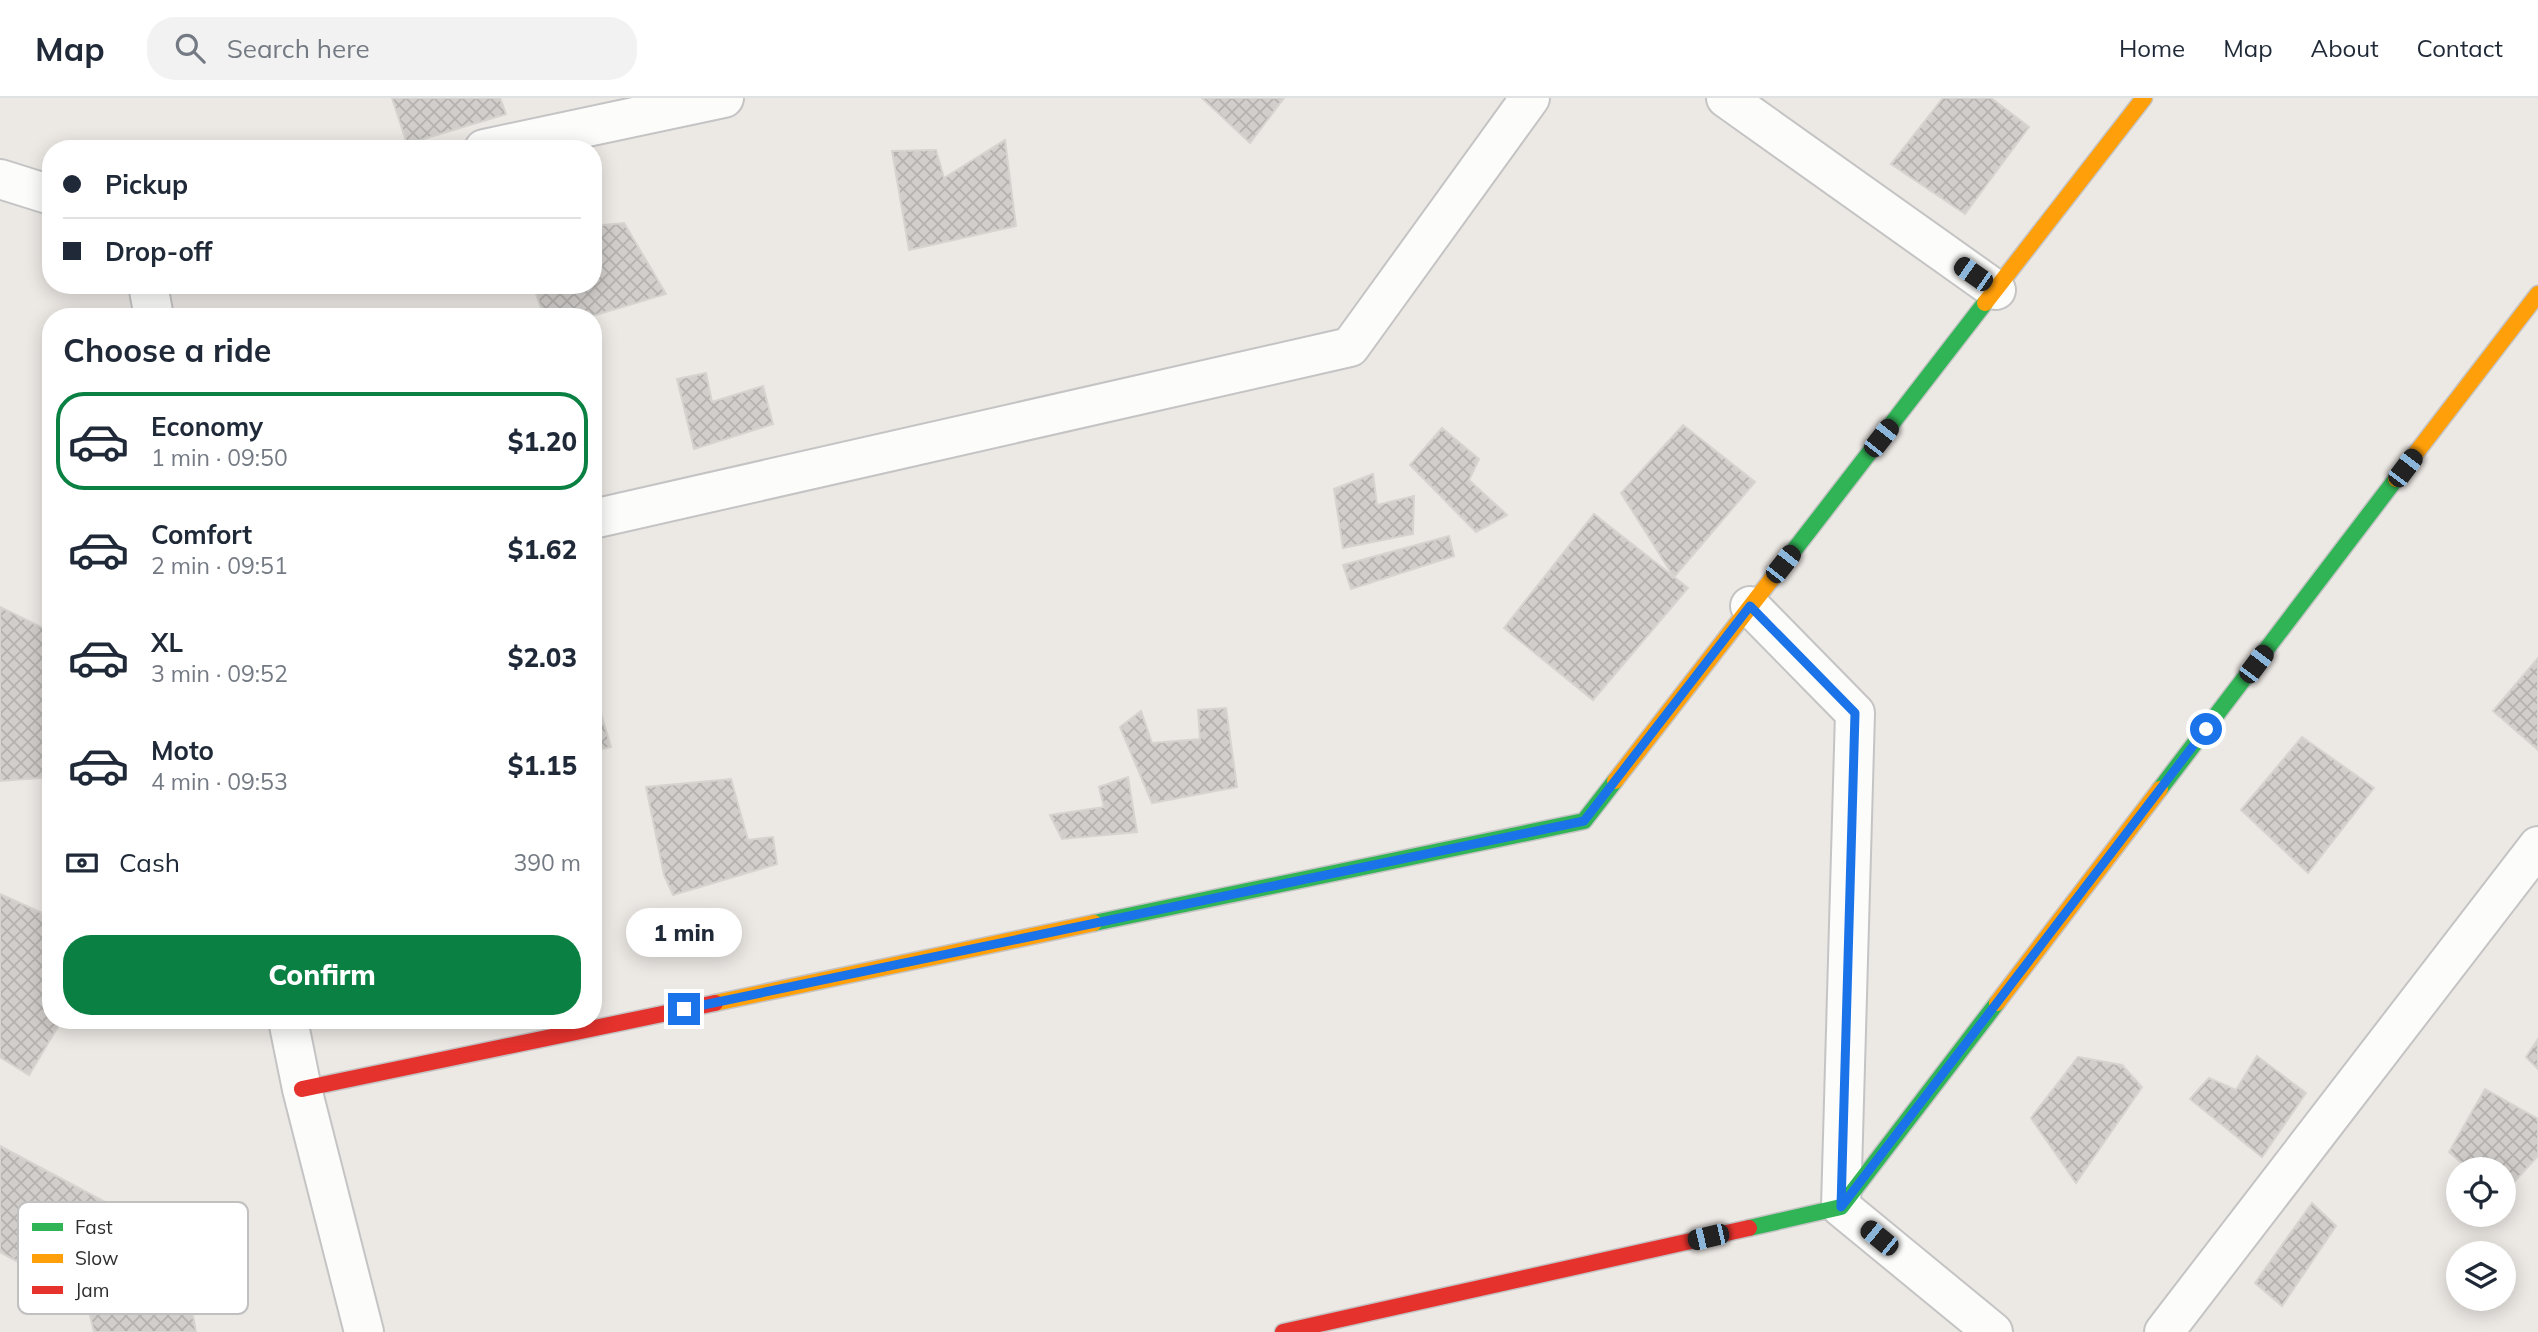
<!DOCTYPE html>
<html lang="en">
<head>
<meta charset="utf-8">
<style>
  :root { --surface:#fff; --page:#f2f2f3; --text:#1f2937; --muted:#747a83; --line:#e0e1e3; --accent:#0b8043 }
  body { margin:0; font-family:Mulish,sans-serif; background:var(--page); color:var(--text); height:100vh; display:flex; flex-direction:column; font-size:26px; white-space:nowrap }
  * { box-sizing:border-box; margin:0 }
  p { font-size:23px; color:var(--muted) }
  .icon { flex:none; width:38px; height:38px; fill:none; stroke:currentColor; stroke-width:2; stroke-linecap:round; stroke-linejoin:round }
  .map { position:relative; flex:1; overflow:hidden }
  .panel { position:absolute; left:42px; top:210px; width:560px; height:721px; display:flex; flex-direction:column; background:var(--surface); border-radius:28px; box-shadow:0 4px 18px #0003 }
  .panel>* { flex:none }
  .hud { position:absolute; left:42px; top:42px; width:560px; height:154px; border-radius:28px; box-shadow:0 4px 18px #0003; display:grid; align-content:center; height:154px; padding:0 21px; background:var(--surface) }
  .tools { position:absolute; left:2446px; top:1059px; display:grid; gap:14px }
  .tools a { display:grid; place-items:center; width:70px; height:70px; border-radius:50%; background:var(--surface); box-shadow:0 4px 18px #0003; font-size:35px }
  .end { position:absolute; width:32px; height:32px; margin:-16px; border:9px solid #1a73e8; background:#fff; box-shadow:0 0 0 4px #fff }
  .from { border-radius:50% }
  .bubble { position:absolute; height:49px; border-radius:24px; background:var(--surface); box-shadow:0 4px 18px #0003; font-size:23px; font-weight:800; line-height:49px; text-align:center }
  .car { position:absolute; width:21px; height:42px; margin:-21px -10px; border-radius:9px; box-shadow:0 0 5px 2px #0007; background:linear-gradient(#222 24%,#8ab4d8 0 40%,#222 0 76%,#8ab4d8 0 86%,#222 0) }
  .hud b { display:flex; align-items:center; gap:24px; height:66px; font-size:26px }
  .hud b+b { border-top:2px solid var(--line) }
  .hud i { width:18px; height:18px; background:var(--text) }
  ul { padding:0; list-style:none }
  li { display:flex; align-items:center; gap:21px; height:98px; margin:0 14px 10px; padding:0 7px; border:4px solid transparent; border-radius:28px }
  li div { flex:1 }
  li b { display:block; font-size:26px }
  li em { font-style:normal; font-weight:800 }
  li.on { border-color:var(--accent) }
  li>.icon { width:63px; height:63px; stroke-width:1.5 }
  h2 { padding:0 21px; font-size:32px; line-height:84px }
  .pay { display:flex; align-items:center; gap:18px; height:77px; padding:0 21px; font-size:26px }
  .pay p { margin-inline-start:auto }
  .button { display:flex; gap:14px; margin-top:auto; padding:14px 21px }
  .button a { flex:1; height:80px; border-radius:28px; background:var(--accent); color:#fff; font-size:28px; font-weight:800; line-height:80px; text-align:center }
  header { display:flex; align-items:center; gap:42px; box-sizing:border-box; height:98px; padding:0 35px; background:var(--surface); border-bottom:2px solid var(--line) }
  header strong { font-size:33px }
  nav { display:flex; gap:38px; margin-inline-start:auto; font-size:24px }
  .search { width:490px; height:63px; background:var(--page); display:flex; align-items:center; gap:18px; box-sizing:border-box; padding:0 24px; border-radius:28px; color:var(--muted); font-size:26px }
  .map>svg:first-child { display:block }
</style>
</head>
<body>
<header>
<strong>Map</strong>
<div class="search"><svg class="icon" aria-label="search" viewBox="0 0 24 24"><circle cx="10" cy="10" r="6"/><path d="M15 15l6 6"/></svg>Search here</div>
<nav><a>Home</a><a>Map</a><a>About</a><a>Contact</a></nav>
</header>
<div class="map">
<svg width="2538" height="1234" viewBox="0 0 2538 1234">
  <defs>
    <pattern id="building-cross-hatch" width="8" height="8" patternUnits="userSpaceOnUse" patternTransform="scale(1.75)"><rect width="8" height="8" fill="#d1cecb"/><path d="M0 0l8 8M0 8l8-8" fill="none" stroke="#b4b1af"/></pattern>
  </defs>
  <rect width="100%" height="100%" fill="#ece8e4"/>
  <g fill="url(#building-cross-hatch)" stroke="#d7d4d0" stroke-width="2">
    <polygon points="392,0 500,0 506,16 407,46"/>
    <polygon points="1202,0 1284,0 1250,45"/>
    <polygon points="1943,0 1991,0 2029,29 1965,116 1891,66"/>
    <polygon points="1005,42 1016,128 909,152 892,53 936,52 944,80"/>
    <polygon points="624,125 666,196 589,219 544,219 533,187 593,187 593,128"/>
    <polygon points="706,275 712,304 763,288 773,326 694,351 677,281"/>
    <polygon points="1683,327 1755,384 1674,479 1621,395"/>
    <polygon points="1442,330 1479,361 1469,382 1507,417 1476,434 1410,367"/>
    <polygon points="1373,376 1377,407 1414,398 1413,436 1343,450 1334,391"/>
    <polygon points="1594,416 1688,490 1593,602 1504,530"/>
    <polygon points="1449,438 1454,458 1351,491 1343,467"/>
    <polygon points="0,509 47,532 51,549 51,679 0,683"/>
    <polygon points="2538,560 2538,652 2493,613"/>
    <polygon points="593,589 611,649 593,653"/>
    <polygon points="1226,610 1237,689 1152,705 1120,629 1141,613 1152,645 1200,641 1198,612"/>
    <polygon points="2302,639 2374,690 2308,775 2241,712"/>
    <polygon points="1128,679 1137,734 1062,741 1050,717 1104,709 1099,689"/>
    <polygon points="731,681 748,742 773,739 777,766 673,797 664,777 646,689"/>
    <polygon points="0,796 51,819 51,922 62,922 29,977 0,959"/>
    <polygon points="2538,941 2538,971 2526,959"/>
    <polygon points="2257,958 2306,995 2262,1059 2190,1001 2209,980 2236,992"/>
    <polygon points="2078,959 2122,967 2142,989 2076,1085 2031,1020"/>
    <polygon points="2485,991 2538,1021 2538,1058 2504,1095 2504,1071 2469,1071 2449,1054"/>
    <polygon points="0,1048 180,1144 196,1234 94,1234 86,1201 0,1154"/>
    <polygon points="2312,1105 2336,1128 2282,1208 2255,1185"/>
  </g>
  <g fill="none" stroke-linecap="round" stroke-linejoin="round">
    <g stroke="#c5c4c5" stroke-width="42">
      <g id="street">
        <polyline points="1726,0 1996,192"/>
        <polyline points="484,51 724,0"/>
        <polyline points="0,81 51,97"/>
        <polyline points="148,187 154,219"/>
        <polyline points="593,421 1350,249 1530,0"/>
        <polyline points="1750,508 1855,615 1841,1109 1993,1234"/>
        <polyline points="288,922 302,991 364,1234"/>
        <polyline points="2164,1234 2538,748"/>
      </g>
    </g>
    <g stroke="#c5c4c5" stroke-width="19">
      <g id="fast">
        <polyline points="1788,460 1985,205"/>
        <polyline points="2160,691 2396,381"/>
        <polyline points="1094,825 1584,723 1615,683"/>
        <polyline points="1749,1130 1841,1109 1997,905"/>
      </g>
    </g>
    <g stroke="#c5c4c5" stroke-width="19">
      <g id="slow">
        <polyline points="1985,205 2144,0"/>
        <polyline points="2396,381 2538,196"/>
        <polyline points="1615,683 1788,460"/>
        <polyline points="715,905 1094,825"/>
        <polyline points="1997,905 2160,691"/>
      </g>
    </g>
    <g stroke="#c5c4c5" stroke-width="19">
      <g id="jam">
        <polyline points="302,991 715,905"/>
        <polyline points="1283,1234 1749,1130"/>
      </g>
    </g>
    <use href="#street" stroke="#fcfcfb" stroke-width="38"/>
    <use href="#fast" stroke="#30b455" stroke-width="16"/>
    <use href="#slow" stroke="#ff9f0a" stroke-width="16"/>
    <use href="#jam" stroke="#e5322d" stroke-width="16"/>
  </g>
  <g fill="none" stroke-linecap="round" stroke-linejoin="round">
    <polyline stroke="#1a73e8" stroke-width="9" points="684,911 1584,723 1750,508 1855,615 1841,1109 2206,631"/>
  </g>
  <rect x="18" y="1104" width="230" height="112" rx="10" fill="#fff" stroke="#c0c0c0" stroke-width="2"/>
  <rect x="32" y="1125" width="31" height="8" fill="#30b455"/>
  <rect x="32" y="1156" width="31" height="9" fill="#ff9f0a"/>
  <rect x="32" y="1188" width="31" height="8" fill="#e5322d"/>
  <g font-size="19" fill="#2e2e2e">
    <text x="75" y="1136">Fast</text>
    <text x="75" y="1167">Slow</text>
    <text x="75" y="1199">Jam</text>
  </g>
</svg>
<div class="tools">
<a><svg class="icon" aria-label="locate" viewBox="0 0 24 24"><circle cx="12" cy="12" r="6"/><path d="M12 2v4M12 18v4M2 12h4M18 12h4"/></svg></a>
<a><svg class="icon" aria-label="layers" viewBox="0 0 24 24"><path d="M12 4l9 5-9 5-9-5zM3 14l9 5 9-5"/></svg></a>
</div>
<i class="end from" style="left:2206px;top:631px"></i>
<i class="end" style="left:684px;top:911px"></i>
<div class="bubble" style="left:626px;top:810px;width:116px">1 min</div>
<i class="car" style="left:1973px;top:176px;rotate:305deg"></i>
<i class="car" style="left:1881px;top:340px;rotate:38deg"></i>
<i class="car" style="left:2405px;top:370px;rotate:37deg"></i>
<i class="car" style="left:1783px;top:466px;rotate:38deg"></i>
<i class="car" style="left:2256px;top:566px;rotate:37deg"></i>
<i class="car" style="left:1708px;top:1139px;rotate:257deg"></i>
<i class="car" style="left:1879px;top:1140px;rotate:309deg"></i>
<div class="hud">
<b><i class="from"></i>Pickup</b>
<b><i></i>Drop-off</b>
</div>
<section class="panel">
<h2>Choose a ride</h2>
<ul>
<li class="on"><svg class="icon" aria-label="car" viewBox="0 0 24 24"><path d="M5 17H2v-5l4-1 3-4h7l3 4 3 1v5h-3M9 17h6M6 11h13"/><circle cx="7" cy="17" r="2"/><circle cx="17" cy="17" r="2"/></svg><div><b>Economy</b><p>1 min · 09:50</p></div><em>$1.20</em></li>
<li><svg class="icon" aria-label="car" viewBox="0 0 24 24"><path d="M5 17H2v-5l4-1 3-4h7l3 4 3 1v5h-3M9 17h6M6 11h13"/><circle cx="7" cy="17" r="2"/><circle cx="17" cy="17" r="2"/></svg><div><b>Comfort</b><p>2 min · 09:51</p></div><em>$1.62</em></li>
<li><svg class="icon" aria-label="car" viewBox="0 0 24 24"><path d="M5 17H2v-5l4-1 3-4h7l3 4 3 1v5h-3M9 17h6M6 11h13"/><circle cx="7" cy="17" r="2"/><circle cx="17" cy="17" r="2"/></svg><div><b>XL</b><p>3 min · 09:52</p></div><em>$2.03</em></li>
<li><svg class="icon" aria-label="car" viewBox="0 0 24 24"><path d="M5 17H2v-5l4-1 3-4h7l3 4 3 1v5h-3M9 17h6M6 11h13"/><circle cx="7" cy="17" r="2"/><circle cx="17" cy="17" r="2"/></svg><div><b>Moto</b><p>4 min · 09:53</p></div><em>$1.15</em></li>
</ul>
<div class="pay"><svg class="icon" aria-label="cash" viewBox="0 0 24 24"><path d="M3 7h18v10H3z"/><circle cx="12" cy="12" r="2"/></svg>Cash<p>390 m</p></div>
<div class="button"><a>Confirm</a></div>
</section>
</div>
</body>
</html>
